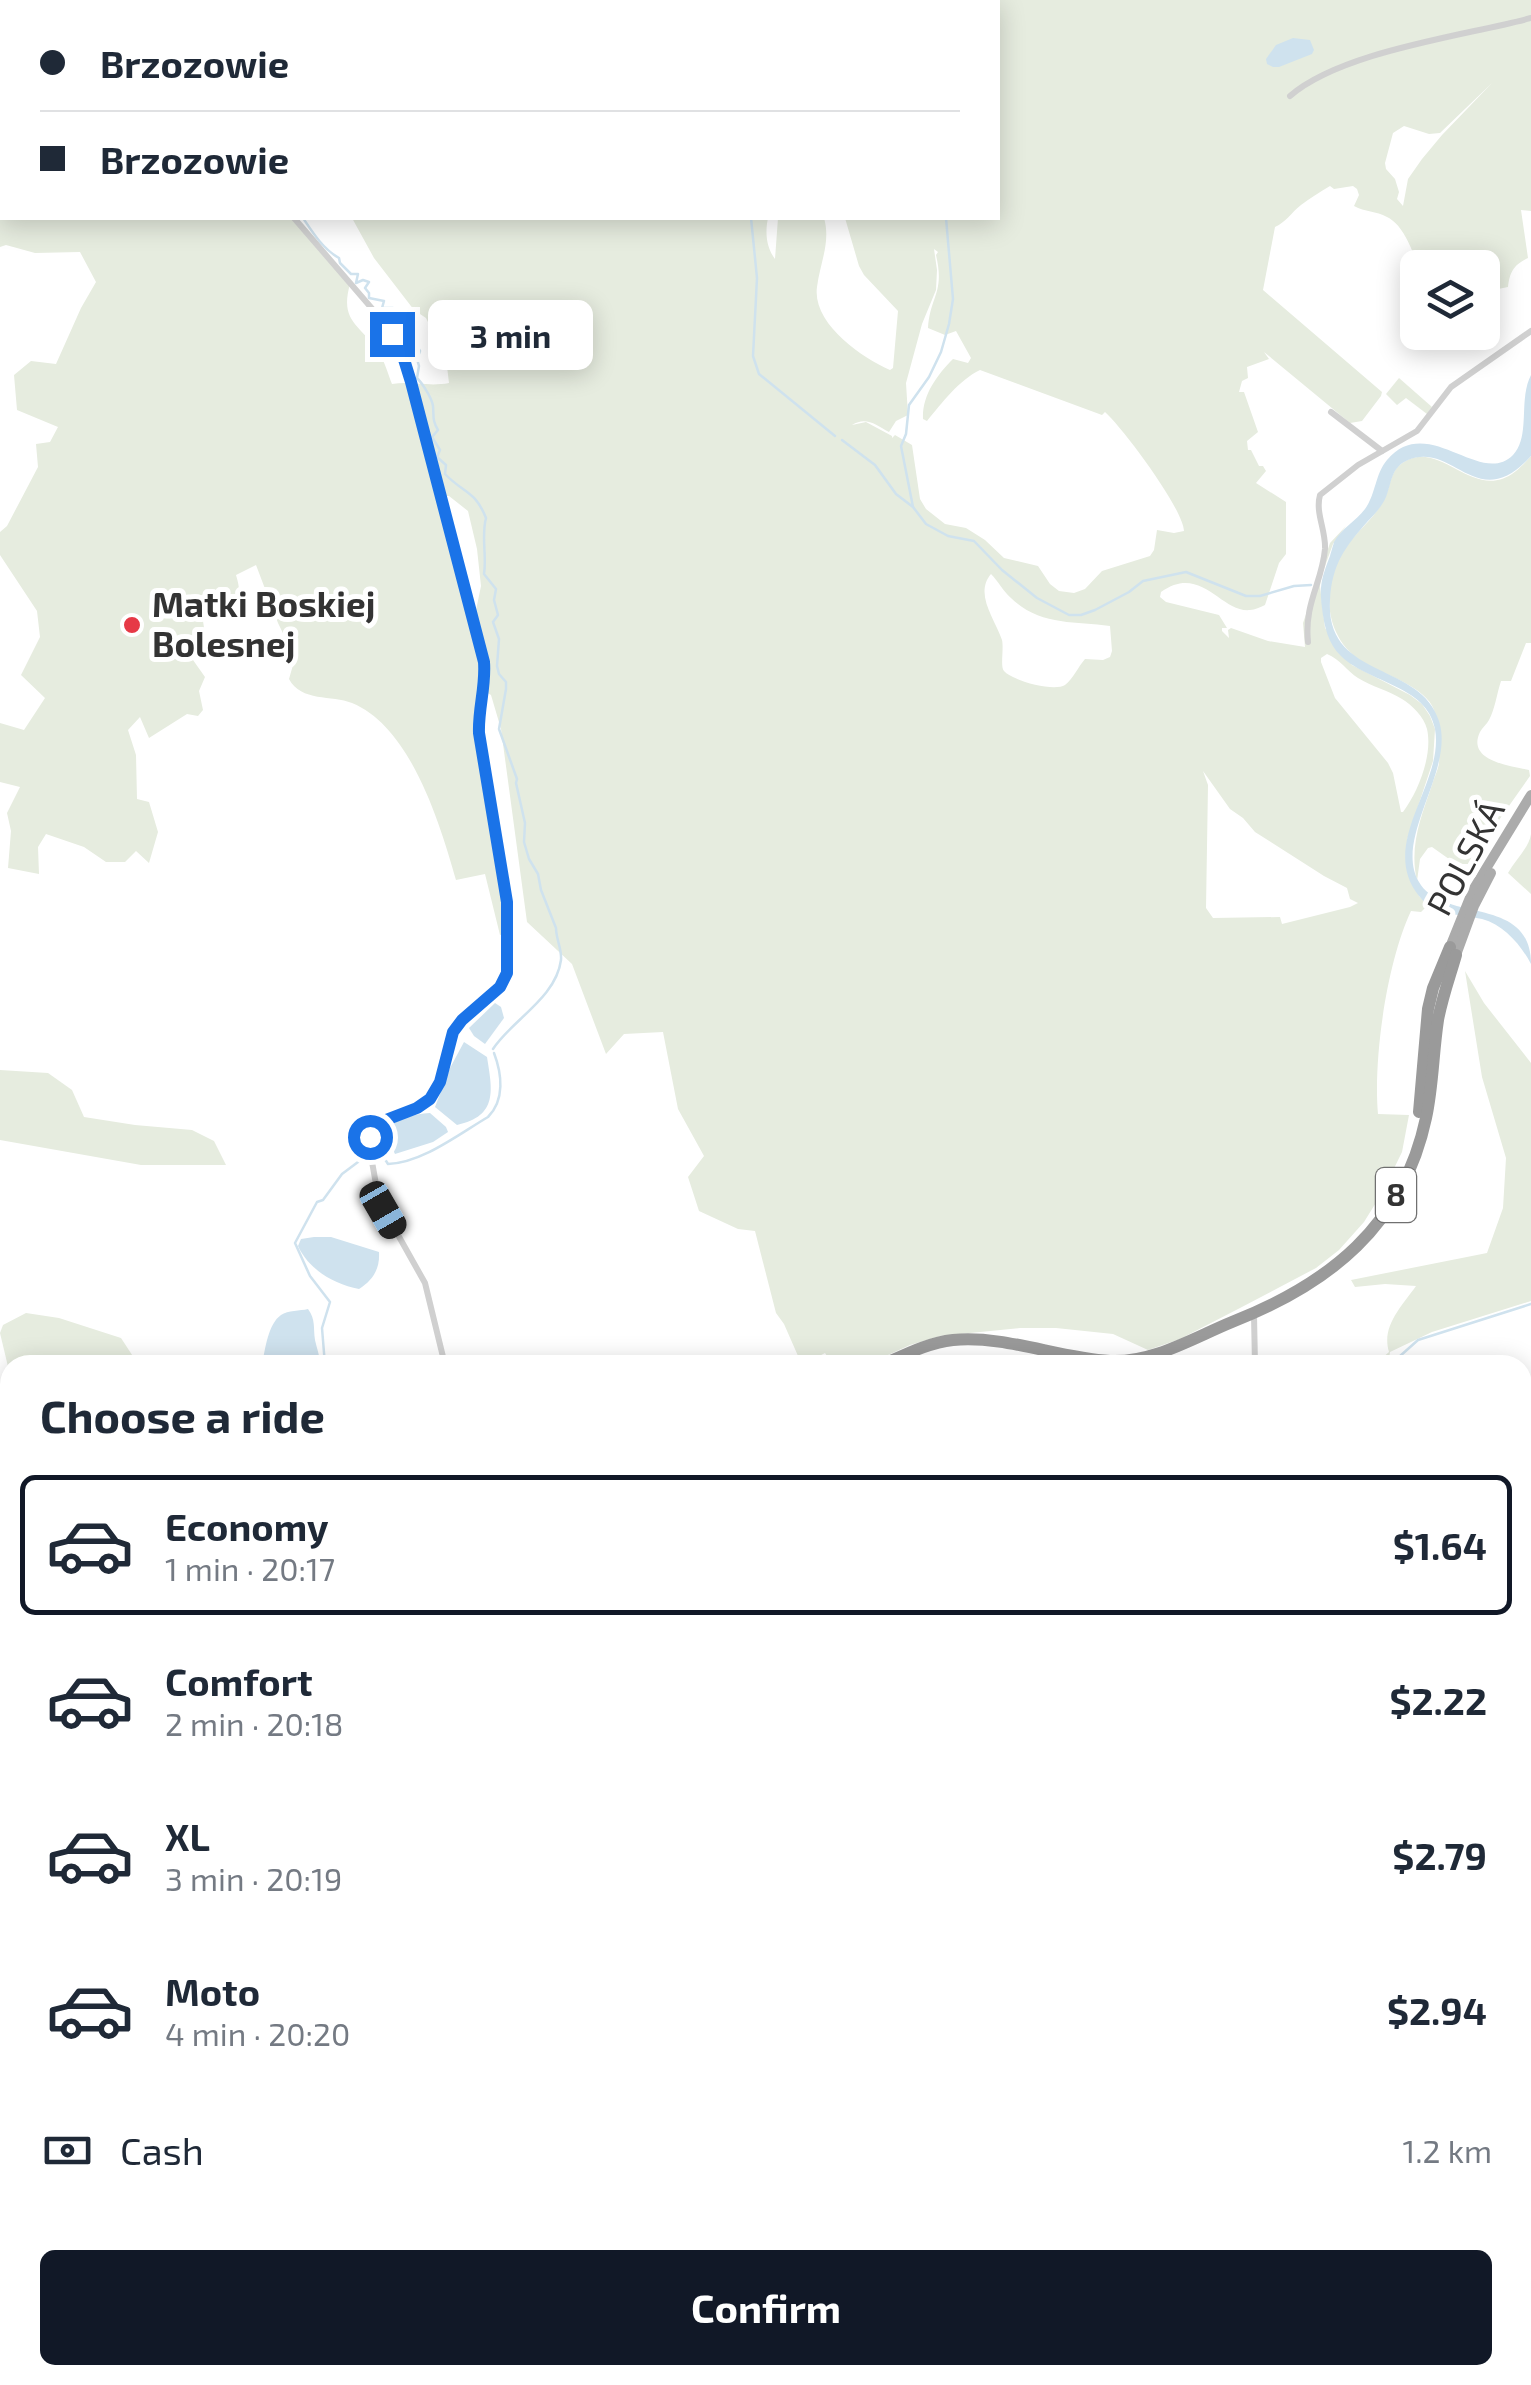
<!DOCTYPE html>
<html lang="en">
<head>
<meta charset="utf-8">
<style>
  :root { --surface:#fff; --page:#f6f6f7; --text:#1f2937; --muted:#747a83; --line:#e0e1e3; --accent:#111827 }
  body { margin:0; font-family:"Exo 2",sans-serif; background:var(--page); color:var(--text); height:100vh; display:flex; flex-direction:column; font-size:38px; white-space:nowrap }
  * { box-sizing:border-box; margin:0 }
  p { font-size:32px; color:var(--muted) }
  .icon { flex:none; width:55px; height:55px; fill:none; stroke:currentColor; stroke-width:2; stroke-linecap:round; stroke-linejoin:round }
  .map { position:relative; flex:1; overflow:hidden }
  .panel { position:absolute; left:0px; top:1355px; width:1532px; height:1030px; display:flex; flex-direction:column; background:var(--surface); border-radius:30px 30px 0 0; box-shadow:0 5px 25px #0003 }
  .panel>* { flex:none }
  .hud { position:absolute; left:0px; top:0px; width:1000px; height:220px; box-shadow:0 5px 25px #0003; display:grid; align-content:center; height:220px; padding:0 40px; background:var(--surface) }
  .tools { position:absolute; left:1400px; top:250px; display:grid; gap:20px }
  .tools a { display:grid; place-items:center; width:100px; height:100px; border-radius:15px; background:var(--surface); box-shadow:0 5px 25px #0003; font-size:50px }
  .end { position:absolute; width:45px; height:45px; margin:-22px; border:12px solid #1a73e8; background:#fff; box-shadow:0 0 0 5px #fff }
  .from { border-radius:50% }
  .bubble { position:absolute; height:70px; border-radius:15px; background:var(--surface); box-shadow:0 5px 25px #0003; font-size:32px; font-weight:700; line-height:70px; text-align:center }
  .car { position:absolute; width:30px; height:60px; margin:-30px -15px; border-radius:12px; box-shadow:0 0 8px 2px #0007; background:linear-gradient(#222 24%,#8ab4d8 0 40%,#222 0 76%,#8ab4d8 0 86%,#222 0) }
  .hud b { display:flex; align-items:center; gap:35px; height:95px; font-size:38px }
  .hud b+b { border-top:2px solid var(--line) }
  .hud i { width:25px; height:25px; background:var(--text) }
  ul { padding:0; list-style:none }
  li { display:flex; align-items:center; gap:30px; height:140px; margin:0 20px 15px; padding:0 20px; border:5px solid transparent; border-radius:15px }
  li div { flex:1 }
  li b { display:block; font-size:38px }
  li em { font-style:normal; font-weight:700 }
  li.selected { border-color:var(--accent) }
  li>.icon { width:90px; height:90px; stroke-width:1.5 }
  h2 { padding:0 40px; font-size:45px; line-height:120px }
  .pay { display:flex; align-items:center; gap:25px; height:110px; padding:0 40px; font-size:38px }
  .pay p { margin-inline-start:auto }
  .button { display:flex; gap:20px; margin-top:auto; padding:20px 40px }
  .button a { flex:1; height:115px; border-radius:15px; background:var(--accent); color:#fff; font-size:40px; font-weight:700; line-height:115px; text-align:center }
  .map>svg:first-child { display:block }
</style>
</head>
<body>
<div class="map">
<svg width="1531" height="2385" viewBox="0 0 1531 2385">
  <rect width="100%" height="100%" fill="#fff"/>
  <g fill="#e6ecdf" fill-rule="evenodd">
    <polygon points="402,0 732,0 731,2 404,2"/>
    <path d="M881 0H1531V211L1521 210 1528 258C1514 265 1510 271 1508 287L1498 289 1495 296 1498 301 1483 313V296L1487 294 1483 292 1482 268 1419 267C1412 251 1404 225 1387 217 1376 211 1365 212 1354 206L1359 195 1357 189 1353 186 1334 189 1330 186C1320 192 1310 198 1301 205 1291 213 1286 222 1275 227L1263 290 1382 392 1381 396 1362 421 1350 423 1264 352 1269 359 1247 367 1248 378 1242 381 1239 392H1244L1258 432 1247 441 1248 450H1251L1259 466H1263L1266 471 1256 483 1286 502V554L1279 563 1265 605C1260 607 1255 610 1250 610 1221 613 1201 563 1161 592L1160 597 1166 602 1219 615 1227 628H1222V631L1229 638 1228 630 1231 628 1268 641 1305 647 1303 623 1330 543 1346 526 1333 544 1321 577 1320 586 1325 628 1352 665 1410 695 1422 704 1430 716 1435 729 1433 761 1407 840 1419 896 1428 905 1421 912 1411 911C1387 962 1373 1058 1378 1114L1409 1115 1402 1152 1382 1193 1364 1222 1339 1250 1316 1268 1240 1308 1180 1339 1148 1350 1113 1334 1056 1328H1020L940 1336 910 1345 866 1365H833L825 1353 802 1365 784 1324 776 1313 755 1231 738 1229 699 1211 688 1177 704 1156 678 1109 663 1032 624 1034 606 1054 572 964 527 922 501 729 491 695 484 691 474 730 505 907 504 934 500 935 485 874 456 880C440 824 411 727 352 703 332 695 301 702 289 679L295 658 278 623 256 565 236 575C247 610 226 604 203 621L206 641 193 653V660L205 677 199 691 203 710 198 716 187 714 149 738 140 717 128 730 136 755 137 799 149 802 158 832 149 863 136 851 125 862H106L84 847 46 834 38 847 39 874 8 868 11 831 7 813 20 787 0 782V723L24 730 45 698 21 675 40 637 37 611 0 555V532L7 526 38 467 36 444 50 442 58 427 17 410 14 375 31 361 56 364 81 308 96 282 80 252 35 253 6 245 0 247V198H2V218H294L350 284C339 323 361 324 379 353 385 362 388 374 392 384 412 381 429 387 449 383L446 358 426 318 414 310 374 258 352 218H768C765 232 766 247 775 259L778 218H824C831 242 820 263 817 287 812 323 861 357 890 370L893 368 898 311 864 275 859 266 845 218H998V2H881ZM1492 83 1442 135 1422 159 1408 179 1403 206 1397 199 1399 192 1395 179 1386 169 1385 163 1393 133 1404 126 1429 134 1440 133ZM934 249 938 252 936 255C945 293 930 296 928 328L945 335 956 331 971 358 968 363 953 359C936 376 922 396 923 419L927 421C942 403 959 380 980 370L1102 415 1105 412C1122 427 1183 508 1184 531L1174 533 1157 530 1154 550 1150 556 1102 571 1085 589 1074 593 1059 591 1050 584 1038 566 1004 558 985 540 966 528 945 524 926 509 920 499 912 445 895 435 892 438V436L866 422 852 425C866 416 876 425 889 432L896 421 908 415 906 383 922 324 936 290 937 270ZM444 496H449L468 511 477 549 481 586 474 620 442 498ZM991 574C998 581 1003 591 1011 598 1040 626 1074 621 1110 626L1112 651 1110 657 1103 660 1085 659C1078 667 1073 679 1065 685 1054 692 1013 681 1004 671 1000 667 1004 649 1002 640 995 619 974 594 991 574ZM1327 654C1340 659 1347 671 1358 678 1372 687 1388 690 1402 699 1412 705 1424 717 1427 729 1433 755 1418 792 1403 812H1401L1393 773 1388 763 1335 698 1321 662V658ZM1203 771 1230 809 1243 818 1255 832 1324 876 1347 888 1350 899 1358 903 1350 907 1282 924 1280 917 1213 918 1206 908 1208 785Z"/>
    <polygon points="1399,378 1432,407 1427,414 1406,398 1397,405 1386,394"/>
    <path d="M1531 456V643H1526L1511 681H1501C1497 693 1495 709 1489 720 1487 724 1482 728 1480 732 1466 761 1511 766 1529 770L1530 776 1468 864H1456L1432 847 1428 848 1420 859 1417 881C1409 846 1421 817 1432 785 1434 778 1438 770 1439 763 1440 754 1437 742 1436 733 1436 726 1436 716 1434 710 1426 687 1385 675 1366 664 1328 643 1320 596 1339 558 1347 542 1361 530 1373 516 1377 511 1382 504 1385 497 1391 486 1390 472 1401 464 1435 438 1466 491 1502 479 1514 475 1523 465 1531 456Z"/>
    <path d="M1531 834V894L1508 873C1515 860 1529 848 1531 834Z"/>
    <path d="M1465 971 1484 1003 1531 1063V1301L1432 1332 1390 1352 1388 1365H1379L1381 1359 1389 1352C1381 1326 1402 1306 1416 1286L1385 1284 1355 1287 1351 1280 1487 1253 1503 1208 1506 1158 1482 1077Z"/>
    <polygon points="0,1070 48,1073 72,1090 84,1117 135,1125 192,1130 214,1141 226,1165 141,1165 0,1140"/>
    <polygon points="26,1313 59,1318 121,1338 136,1361 131,1365 10,1365 10,1375 0,1333 3,1325"/>
    <polygon points="0,1552 10,1554 10,1622 0,1626"/>
    <polygon points="1523,1660 1531,1713 1531,1977 1526,1980 1522,1978"/>
    <polygon points="10,1913 10,2096 0,2060 0,1916"/>
    <polygon points="264,2375 334,2375 342,2385 261,2385"/>
    <polygon points="713,2375 800,2375 798,2385 712,2385"/>
  </g>
  <g fill="#cfe2ee">
    <polygon points="1293,38 1310,40 1314,50 1312,54 1279,67 1273,67 1267,64 1266,59 1276,45"/>
    <path d="M1531 375V456C1477 516 1454 441 1408 460 1391 467 1392 482 1386 497 1382 506 1375 514 1368 521 1345 547 1332 564 1330 600 1325 680 1421 661 1439 721 1455 771 1393 838 1419 882 1443 924 1531 894 1531 964 1521 945 1504 925 1482 919 1461 914 1434 916 1419 896 1377 843 1445 784 1435 729 1427 685 1368 683 1341 656 1328 644 1324 625 1322 608 1319 585 1322 577 1330 556 1330 555 1334 543 1334 542 1342 528 1356 521 1365 509 1376 494 1375 474 1387 460 1428 412 1480 488 1513 455 1531 436 1518 400 1531 375Z"/>
    <polygon points="495,1003 501,1007 504,1018 485,1044 474,1036 469,1028"/>
    <path d="M464 1042 487 1057C492 1089 499 1116 457 1125L435 1107 450 1068Z"/>
    <path d="M430 1113 446 1127 448 1132 433 1142 395 1154 385 1134V1130C397 1119 413 1114 430 1113Z"/>
    <path d="M314 1237H331L379 1252C380 1269 373 1280 359 1289 334 1284 309 1270 298 1246L301 1239Z"/>
    <path d="M308 1309C316 1320 313 1328 315 1340 317 1349 320 1356 320 1365H262C265 1350 268 1324 281 1315 288 1310 300 1311 308 1309Z"/>
    <polygon points="0,1423 6,1431 3,1444 10,1448 10,1532 0,1530 0,1469 5,1460 0,1453"/>
  </g>
  <g fill="none" stroke-linecap="round" stroke-linejoin="round">
    <g stroke="#cfe2ee" stroke-width="2.5">
      <polyline points="906,2 906,0"/>
      <path d="M303 218C313 233 323 249 339 258L340 263 351 274H358L356 283 363 280 369 282 365 288 369 293V298L384 301 382 308H393C397 316 402 318 407 325 411 331 415 343 420 351L417 359 419 366 417 378C422 383 432 398 433 406 434 417 432 420 438 430L432 437 440 450 437 457 446 465 445 474C463 493 475 490 486 518 481 537 487 556 484 574L496 589 494 600 498 615 493 622 499 639 497 666 499 674 506 682V689L499 729 517 779 516 783 525 823 524 842 529 859 538 874 541 890 556 928C556 939 562 949 561 960 556 998 512 1020 493 1049"/>
      <polyline points="751,218 757,278 753,356 759,374 835,436"/>
      <polyline points="946,218 953,299 949,324 941,352 929,377 909,405 906,434 901,446 913,507 926,524 948,536 974,541 1002,570 1037,598 1069,615 1081,615 1095,610 1129,592 1143,581 1186,572 1246,596 1260,596 1294,586 1311,585"/>
      <polyline points="842,440 875,465 896,494 913,507"/>
      <path d="M376 1151 381 1153 388 1164C422 1163 459 1134 488 1117 505 1100 502 1074 494 1053"/>
      <polyline points="325,1365 322,1328 330,1302 310,1276 295,1243 317,1202 323,1200 342,1174 366,1156"/>
      <polyline points="1390,1365 1418,1340 1531,1304"/>
      <polyline points="0,1549 10,1552"/>
      <polyline points="0,1894 10,1893"/>
    </g>
    <g stroke="#d0d0d0" stroke-width="6">
      <polyline points="56,0 58,2"/>
      <path d="M1290 96C1342 51 1464 36 1531 18"/>
      <path d="M294 218 387 326 398 343 411 382 484 662C486 686 478 709 479 733L506 891 507 973 500 987 462 1020 453 1033 440 1083 430 1099 417 1108 378 1123 370 1137 369 1145 379 1201 425 1283 445 1365"/>
      <polyline points="1331,412 1382,451"/>
      <path d="M1308 642C1304 603 1322 583 1325 549 1326 530 1315 513 1320 495L1358 465 1417 431 1451 387 1531 331"/>
      <polyline points="1254,1315 1255,1365"/>
      <polyline points="0,1795 10,1792"/>
      <polyline points="0,1905 10,1902"/>
    </g>
    <g stroke="#ababab" stroke-width="10">
      <polyline points="1450,947 1473,890 1531,795"/>
      <polyline points="1456,955 1474,906 1491,873"/>
    </g>
    <g stroke="#9a9a9a" stroke-width="12">
      <polyline points="1419,1112 1428,1009 1433,988 1450,947"/>
      <path d="M882 1365C905 1355 927 1343 953 1340 1005 1335 1058 1358 1110 1361 1153 1363 1193 1338 1232 1322 1329 1284 1403 1226 1426 1118 1433 1086 1433 1053 1438 1020 1442 998 1450 976 1456 955"/>
      <polyline points="0,1675 10,1674"/>
    </g>
  </g>
  <g fill="none" stroke-linecap="round" stroke-linejoin="round">
    <path stroke="#1a73e8" stroke-width="12" d="M370 1137 378 1123 417 1108 430 1099 440 1082 453 1032 462 1020 500 987 507 973V902L479 733C478 709 486 686 484 662L411 382 402 353 392 334"/>
  </g>
  <circle fill="#e63946" stroke="#fff" stroke-width="4" cx="132" cy="625" r="10"/>
  <g text-anchor="middle" stroke-width="10" stroke-linejoin="round" paint-order="stroke">
    <rect fill="#fff" stroke="#707070" stroke-width="2.5" x="1376" y="1168" width="40" height="54" rx="8"/>
    <g font-size="32" font-weight="bold" fill="#333">
      <text x="1396" y="1206">8</text>
    </g>
    <g font-size="35" font-weight="bold" fill="#333" stroke="#fff" text-anchor="start">
      <text x="152" y="617">Matki Boskiej<tspan x="152" dy="40">Bolesnej</tspan></text>
    </g>
    <g font-size="35" fill="#333" stroke="#fff">
      <text transform="translate(1466 858) rotate(-62)" y="12">POLSKÁ</text>
    </g>
  </g>
</svg>
<div class="tools">
<a><svg class="icon" aria-label="layers" viewBox="0 0 24 24"><path d="M12 4l9 5-9 5-9-5zM3 14l9 5 9-5"/></svg></a>
</div>
<i class="end from" style="left:370px;top:1137px"></i>
<i class="end" style="left:392px;top:334px"></i>
<div class="bubble" style="left:428px;top:300px;width:165px">3 min</div>
<i class="car" style="left:383px;top:1210px;rotate:150deg"></i>
<div class="hud">
<b><i class="from"></i>Brzozowie</b>
<b><i></i>Brzozowie</b>
</div>
<section class="panel">
<h2>Choose a ride</h2>
<ul>
<li class="selected"><svg class="icon" aria-label="car" viewBox="0 0 24 24"><path d="M5 17H2v-5l4-1 3-4h7l3 4 3 1v5h-3M9 17h6M6 11h13"/><circle cx="7" cy="17" r="2"/><circle cx="17" cy="17" r="2"/></svg><div><b>Economy</b><p>1 min · 20:17</p></div><em>$1.64</em></li>
<li><svg class="icon" aria-label="car" viewBox="0 0 24 24"><path d="M5 17H2v-5l4-1 3-4h7l3 4 3 1v5h-3M9 17h6M6 11h13"/><circle cx="7" cy="17" r="2"/><circle cx="17" cy="17" r="2"/></svg><div><b>Comfort</b><p>2 min · 20:18</p></div><em>$2.22</em></li>
<li><svg class="icon" aria-label="car" viewBox="0 0 24 24"><path d="M5 17H2v-5l4-1 3-4h7l3 4 3 1v5h-3M9 17h6M6 11h13"/><circle cx="7" cy="17" r="2"/><circle cx="17" cy="17" r="2"/></svg><div><b>XL</b><p>3 min · 20:19</p></div><em>$2.79</em></li>
<li><svg class="icon" aria-label="car" viewBox="0 0 24 24"><path d="M5 17H2v-5l4-1 3-4h7l3 4 3 1v5h-3M9 17h6M6 11h13"/><circle cx="7" cy="17" r="2"/><circle cx="17" cy="17" r="2"/></svg><div><b>Moto</b><p>4 min · 20:20</p></div><em>$2.94</em></li>
</ul>
<div class="pay"><svg class="icon" aria-label="cash" viewBox="0 0 24 24"><path d="M3 7h18v10H3z"/><circle cx="12" cy="12" r="2"/></svg>Cash<p>1.2 km</p></div>
<div class="button"><a>Confirm</a></div>
</section>
</div>
</body>
</html>
